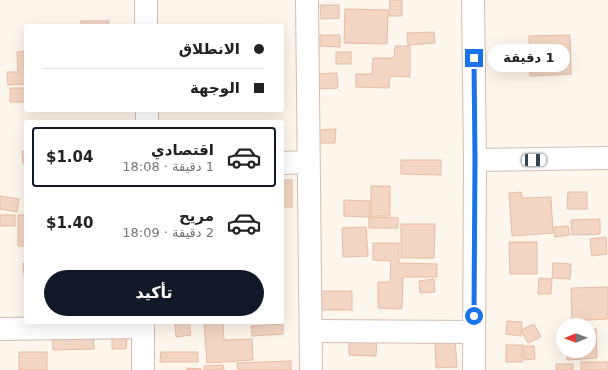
<!DOCTYPE html>
<html lang="ar">
<head>
<meta charset="utf-8">
<style>
  :root { --surface:#fff; --page:#f6f6f6; --text:#222; --muted:#767676; --line:#e0e0e0; --accent:#111827 }
  body { margin:0; font-family:"DejaVu Sans","Noto Sans Arabic",sans-serif; background:var(--page); color:var(--text); direction:rtl; height:100vh; display:flex; flex-direction:column; font-size:15px; white-space:nowrap }
  * { box-sizing:border-box; margin:0 }
  p { font-size:13px; color:var(--muted) }
  .icon { flex:none; width:22px; height:22px; fill:none; stroke:currentColor; stroke-width:2; stroke-linecap:round; stroke-linejoin:round }
  .map { position:relative; flex:1; overflow:hidden; direction:ltr }
  .sheet { position:absolute; left:24px; top:120px; width:260px; height:204px; display:flex; flex-direction:column; background:var(--surface); border-radius:4px; box-shadow:0 4px 16px #0002; direction:rtl }
  .sheet>* { flex:none }
  .hud { position:absolute; left:24px; top:24px; width:260px; height:88px; border-radius:4px; box-shadow:0 4px 16px #0002; direction:rtl; display:grid; align-content:center; height:88px; padding:0 20px; background:var(--surface) }
  .needle { width:26px; rotate:269deg }
  .buttons { position:absolute; left:556px; top:318px; display:grid; gap:8px }
  .buttons a { display:grid; place-items:center; width:40px; height:40px; border-radius:50%; background:var(--surface); box-shadow:0 4px 16px #0002; font-size:20px }
  .end { position:absolute; width:18px; height:18px; margin:-9px; border:5px solid #1a73e8; background:#fff; box-shadow:0 0 0 2px #fff }
  .from { border-radius:50% }
  .bubble { position:absolute; height:28px; border-radius:14px; background:var(--surface); box-shadow:0 4px 16px #0002; font-size:13px; font-weight:700; line-height:28px; text-align:center; direction:rtl }
  .car { position:absolute; width:12px; height:24px; margin:-12px -6px; border-radius:5px; box-shadow:0 0 3px 1px #0007; background:linear-gradient(#fff 24%,#345 0 40%,#fff 0 76%,#345 0 86%,#fff 0) }
  .hud b { display:flex; align-items:center; gap:14px; height:38px; font-size:15px }
  .hud b+b { border-top:1px solid var(--line) }
  .hud i { width:10px; height:10px; background:var(--text) }
  ul { padding:7px 0 0; list-style:none }
  li { display:flex; align-items:center; gap:12px; height:60px; margin:0 8px 6px; padding:0 12px; border:2px solid transparent; border-radius:4px }
  li div { flex:1 }
  li b { display:block; font-size:15px }
  li em { font-style:normal; font-weight:700 }
  li.selected { border-color:var(--accent) }
  li>.icon { width:36px; height:36px; stroke-width:1.5 }
  .primary-button { display:flex; gap:8px; margin-top:auto; padding:8px 20px }
  .primary-button a { flex:1; height:46px; border-radius:24px; background:var(--accent); color:#fff; font-size:16px; font-weight:700; line-height:46px; text-align:center }
  .map>svg:first-child { display:block }
</style>
</head>
<body>
<div class="map">
<svg width="608" height="370" viewBox="0 0 608 370">
  <rect width="100%" height="100%" fill="#fdf6ec"/>
  <g fill="#f3d5c3" stroke="#e6bba3">
    <polygon points="390,0 402,0 402,16 389,16"/>
    <polygon points="320,5 339,5 339,18 321,19"/>
    <polygon points="345,9 388,10 387,44 344,43"/>
    <rect x="81" y="21" width="28" height="5"/>
    <polygon points="434,32 435,43 408,45 407,33"/>
    <polygon points="320,35 340,35 340,47 320,46"/>
    <polygon points="570,35 571,74 530,76 529,36"/>
    <polygon points="395,46 410,46 410,77 390,76 389,88 356,87 356,74 372,74 373,58 394,58"/>
    <polygon points="26,51 26,84 8,85 7,72 18,72 17,52"/>
    <rect x="336" y="52" width="15" height="12"/>
    <polygon points="337,73 338,88 318,89 317,74"/>
    <rect x="10" y="88" width="16" height="14"/>
    <polygon points="336,129 335,143 319,143 319,130"/>
    <polygon points="22,151 26,151 26,163 23,164"/>
    <polygon points="401,160 441,160 441,175 401,174"/>
    <rect x="282" y="180" width="10" height="27"/>
    <rect x="371" y="186" width="19" height="30"/>
    <polygon points="521,192 522,198 551,197 553,233 512,236 509,193"/>
    <polygon points="568,192 587,192 587,209 567,209"/>
    <polygon points="0,196 19,199 17,212 0,209"/>
    <polygon points="344,200 370,201 370,217 344,216"/>
    <rect x="0" y="215" width="15" height="11"/>
    <rect x="18" y="215" width="8" height="31"/>
    <polygon points="369,217 398,218 398,228 369,228"/>
    <polygon points="600,219 600,234 572,235 571,220"/>
    <polygon points="401,224 435,224 434,258 401,258"/>
    <polygon points="568,226 570,235 555,237 554,227"/>
    <polygon points="366,227 368,256 343,257 342,228"/>
    <polygon points="606,237 607,254 592,256 590,239"/>
    <polygon points="509,242 537,242 537,274 510,274"/>
    <polygon points="373,243 399,243 399,263 437,264 437,277 403,277 402,309 378,308 378,282 390,282 391,261 373,260"/>
    <polygon points="23,263 26,263 26,285 25,285"/>
    <polygon points="553,263 571,264 570,279 552,278"/>
    <polygon points="539,278 552,279 551,294 538,294"/>
    <polygon points="434,279 435,292 420,293 419,281"/>
    <polygon points="608,287 608,319 572,321 571,288"/>
    <rect x="320" y="291" width="32" height="19"/>
    <polygon points="507,321 522,322 521,336 506,334"/>
    <polygon points="223,322 224,340 252,339 253,360 207,363 204,323"/>
    <polygon points="189,323 191,335 176,337 175,324"/>
    <polygon points="283,324 283,334 252,336 251,326"/>
    <polygon points="534,324 541,337 528,343 521,330"/>
    <polygon points="589,329 596,329 597,358 567,360 567,351 589,351"/>
    <polygon points="93,335 94,349 53,350 52,336"/>
    <polygon points="112,336 127,336 126,349 112,349"/>
    <polygon points="455,338 457,367 436,368 435,339"/>
    <polygon points="349,340 377,340 376,356 349,355"/>
    <rect x="506" y="345" width="16" height="17"/>
    <polygon points="523,346 534,346 535,359 524,360"/>
    <rect x="19" y="352" width="28" height="18"/>
    <polygon points="161,352 198,352 198,362 160,362"/>
    <polygon points="291,361 291,370 238,370 237,363"/>
    <rect x="581" y="362" width="27" height="8"/>
    <rect x="556" y="364" width="17" height="6"/>
    <polygon points="223,365 224,370 204,370 204,366"/>
    <polygon points="187,368 201,369 201,370 187,370"/>
  </g>
  <g fill="none" stroke-linecap="round" stroke-linejoin="round">
    <g stroke="#d1beb0" stroke-width="24">
      <g id="minor">
        <polyline points="146,0 146,26"/>
        <polyline points="307,0 311,370"/>
        <polyline points="473,0 475,160 474,370"/>
        <polyline points="147,110 147,122"/>
        <polyline points="475,160 608,158"/>
        <polyline points="282,163 308,162"/>
        <polyline points="0,329 143,327"/>
        <polyline points="311,331 474,332"/>
        <polyline points="143,370 143,322"/>
      </g>
    </g>
    <use href="#minor" stroke="#fff" stroke-width="22"/>
  </g>
  <g fill="none" stroke-linecap="round" stroke-linejoin="round">
    <polyline stroke="#1a73e8" stroke-width="5" points="474,58 475,160 474,316"/>
  </g>
</svg>
<div class="buttons">
<a><svg class="needle" viewBox="-14 -14 28 28"><path d="M0-13l5 13h-10z" fill="#e53935"/><path d="M0 13l5-13h-10z" fill="#767676"/></svg></a>
</div>
<i class="end from" style="left:474px;top:316px"></i>
<i class="end" style="left:474px;top:58px"></i>
<div class="bubble" style="left:488px;top:44px;width:82px">1 دقيقة</div>
<i class="car" style="left:534px;top:160px;rotate:89deg"></i>
<div class="hud">
<b><i class="from"></i>الانطلاق</b>
<b><i></i>الوجهة</b>
</div>
<section class="sheet">
<ul>
<li class="selected"><svg class="icon" aria-label="car" viewBox="0 0 24 24"><path d="M5 17H2v-5l4-1 3-4h7l3 4 3 1v5h-3M9 17h6M6 11h13"/><circle cx="7" cy="17" r="2"/><circle cx="17" cy="17" r="2"/></svg><div><b>اقتصادي</b><p>1 دقيقة · 18:08</p></div><em>$1.04</em></li>
<li><svg class="icon" aria-label="car" viewBox="0 0 24 24"><path d="M5 17H2v-5l4-1 3-4h7l3 4 3 1v5h-3M9 17h6M6 11h13"/><circle cx="7" cy="17" r="2"/><circle cx="17" cy="17" r="2"/></svg><div><b>مريح</b><p>2 دقيقة · 18:09</p></div><em>$1.40</em></li>
</ul>
<div class="primary-button"><a>تأكيد</a></div>
</section>
</div>
</body>
</html>
